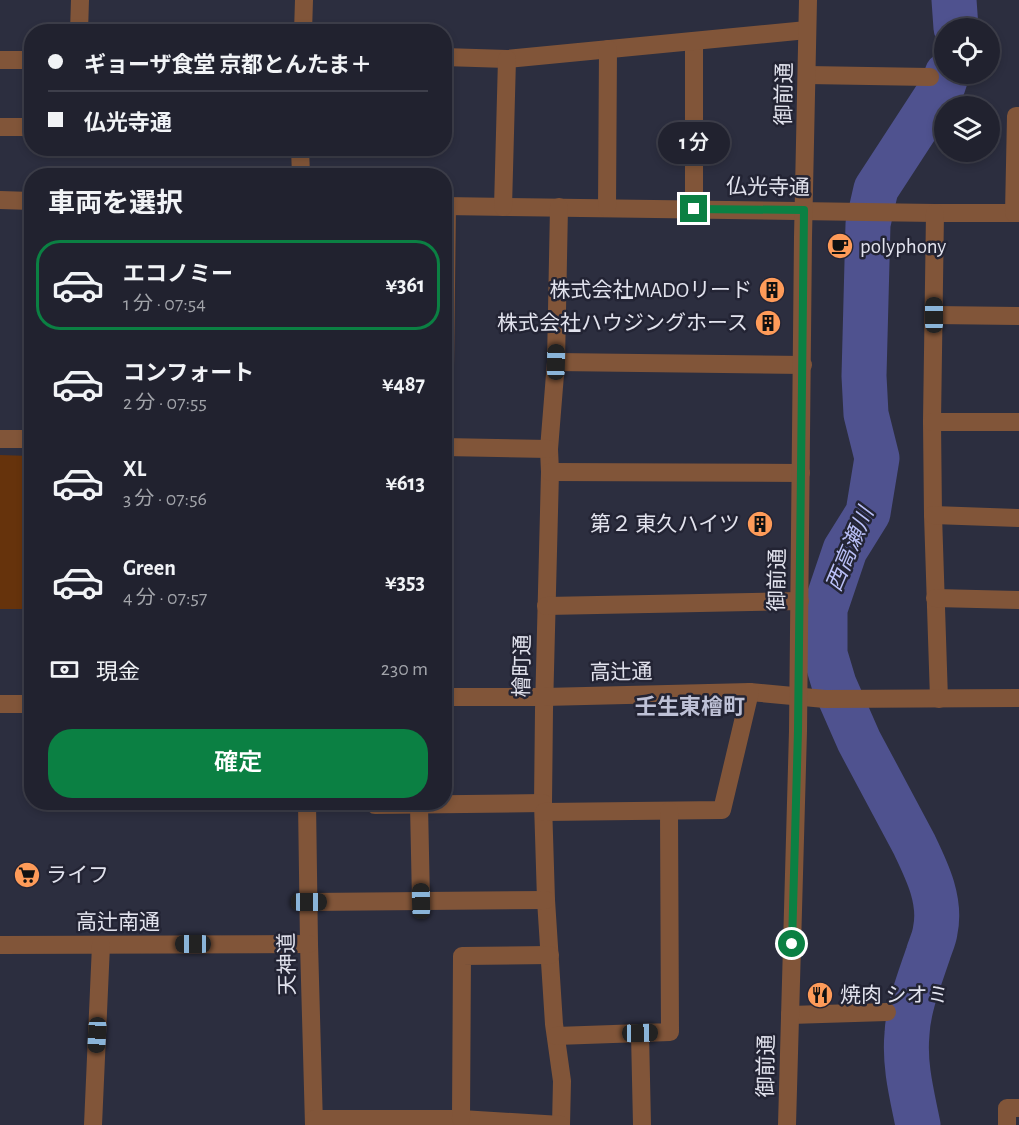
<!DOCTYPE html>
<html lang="ja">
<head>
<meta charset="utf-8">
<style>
  :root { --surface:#21222f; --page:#2d2f3b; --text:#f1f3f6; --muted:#a2a4aa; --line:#3e3f4b; --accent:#0b8043 }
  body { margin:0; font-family:"Alegreya Sans","Noto Sans JP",sans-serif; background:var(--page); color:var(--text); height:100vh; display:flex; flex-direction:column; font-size:22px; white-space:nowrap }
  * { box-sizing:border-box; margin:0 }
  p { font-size:20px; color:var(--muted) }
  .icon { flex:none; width:33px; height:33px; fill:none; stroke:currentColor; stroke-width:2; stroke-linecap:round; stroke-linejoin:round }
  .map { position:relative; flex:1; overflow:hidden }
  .details { position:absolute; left:24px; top:168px; width:428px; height:642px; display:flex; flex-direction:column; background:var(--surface); border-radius:24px; box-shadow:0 3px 9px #0003,0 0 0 2px var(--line) }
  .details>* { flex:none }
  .top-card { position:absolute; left:24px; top:24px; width:428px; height:132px; border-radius:24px; box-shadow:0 3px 9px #0003,0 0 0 2px var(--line); display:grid; align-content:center; height:132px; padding:0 24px; background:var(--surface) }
  .tools { position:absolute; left:934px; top:18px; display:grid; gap:12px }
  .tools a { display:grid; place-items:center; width:66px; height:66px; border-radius:50%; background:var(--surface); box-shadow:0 3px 9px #0003,0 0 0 2px var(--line); font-size:30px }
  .end { position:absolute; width:27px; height:27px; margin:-14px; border:8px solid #0b8043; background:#fff; box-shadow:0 0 0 3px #fff }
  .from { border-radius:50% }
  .bubble { position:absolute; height:42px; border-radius:21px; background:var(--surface); box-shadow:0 3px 9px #0003,0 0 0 2px var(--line); font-size:20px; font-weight:600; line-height:42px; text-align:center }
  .car { position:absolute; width:18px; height:36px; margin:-18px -9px; border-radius:8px; box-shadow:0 0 4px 2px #0007; background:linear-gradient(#222 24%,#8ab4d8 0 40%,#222 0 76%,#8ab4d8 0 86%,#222 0) }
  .top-card b { display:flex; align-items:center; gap:21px; height:57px; font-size:22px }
  .top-card b+b { border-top:2px solid var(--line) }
  .top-card i { width:15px; height:15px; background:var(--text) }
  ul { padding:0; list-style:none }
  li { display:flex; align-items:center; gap:18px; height:90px; margin:0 12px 9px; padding:0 12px; border:3px solid transparent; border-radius:24px }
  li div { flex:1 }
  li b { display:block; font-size:22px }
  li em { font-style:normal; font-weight:600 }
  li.current { border-color:var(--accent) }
  li>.icon { width:54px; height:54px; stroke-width:1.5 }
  h2 { padding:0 24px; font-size:27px; line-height:72px }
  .pay { display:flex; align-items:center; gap:15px; height:66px; padding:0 24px; font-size:22px }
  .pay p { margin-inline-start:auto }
  .button { display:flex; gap:12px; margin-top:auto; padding:12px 24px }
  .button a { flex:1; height:69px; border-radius:24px; background:var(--accent); color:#fff; font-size:24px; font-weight:600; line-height:69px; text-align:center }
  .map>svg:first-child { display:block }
</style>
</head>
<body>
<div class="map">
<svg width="1019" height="1125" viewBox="0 0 1019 1125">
  <rect width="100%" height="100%" fill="#2c2e3f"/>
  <polygon fill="#66330c" points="0,455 31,456 31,609 0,609"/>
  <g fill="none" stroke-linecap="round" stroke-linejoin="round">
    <g stroke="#4f528f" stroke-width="45">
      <polyline points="954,0 956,28"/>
      <path d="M918 1125C912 1095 904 1065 907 1034 908 1008 920 978 928 954 930 947 934 939 935 932 942 901 927 871 914 844L859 741 834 684 825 654V609L845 550 868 513 877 458 866 414 864 376 868 224 876 189 943 86 947 74"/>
    </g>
    <g stroke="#815539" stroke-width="18">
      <polyline points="79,32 80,0"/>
      <polyline points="303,32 304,0"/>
      <polyline points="694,41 694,209"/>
      <polyline points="444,57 507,59 807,30"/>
      <polyline points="0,60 32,60"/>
      <polyline points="807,75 930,77"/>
      <polyline points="0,127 32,127"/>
      <polyline points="300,148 301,176"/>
      <polyline points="0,200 32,201"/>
      <polyline points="444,206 935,213 1019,213"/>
      <polyline points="503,207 507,59"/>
      <polyline points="559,207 556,362 549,449 550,472 544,710 543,803 546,900 554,1024 562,1081 561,1125"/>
      <polyline points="607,208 608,49"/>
      <polyline points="935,213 932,422 933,515 939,699"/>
      <polyline points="1014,213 1016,116 1019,116"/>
      <polyline points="934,315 1019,316"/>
      <polyline points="556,362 803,365"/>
      <polyline points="932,422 1019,422"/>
      <polyline points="0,439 32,439"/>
      <polyline points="444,447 447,206"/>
      <polyline points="444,447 549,449"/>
      <polyline points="550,472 801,473"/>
      <polyline points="933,515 1019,518"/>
      <polyline points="935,598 1019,600"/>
      <polyline points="546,606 800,601"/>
      <polyline points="444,697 544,697 750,692 825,699 1019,698"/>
      <polyline points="0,704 32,704"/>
      <polyline points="307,802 309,944 314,1125"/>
      <polyline points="375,805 543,803"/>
      <polyline points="419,805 421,901"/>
      <polyline points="544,812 722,810 750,692"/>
      <polyline points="309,902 546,900"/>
      <polyline points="0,945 309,944"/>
      <polyline points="790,1015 887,1012"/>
      <polyline points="640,1033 642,1125"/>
      <polyline points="556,1036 670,1032 669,811"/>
      <polyline points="314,1119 461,1119 561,1125"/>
      <polyline points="461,1119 462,956 550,955"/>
      <polyline points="93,1125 101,945"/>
      <polyline points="787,1125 798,731 803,237 808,0"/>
      <polyline points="1007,1125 1007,1108 1019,1108"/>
    </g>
  </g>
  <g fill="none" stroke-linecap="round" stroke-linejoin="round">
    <polyline stroke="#0b8043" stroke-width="8" points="694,209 804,210 798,731 792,944"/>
  </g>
  <defs>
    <g id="cafe-disc" transform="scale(1.35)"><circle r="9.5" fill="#fe9b59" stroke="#232434"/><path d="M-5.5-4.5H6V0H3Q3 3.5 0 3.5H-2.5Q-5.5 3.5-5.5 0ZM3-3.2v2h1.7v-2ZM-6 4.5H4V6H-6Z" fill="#111"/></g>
    <g id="building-disc" transform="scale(1.35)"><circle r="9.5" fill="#fe9b59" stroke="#232434"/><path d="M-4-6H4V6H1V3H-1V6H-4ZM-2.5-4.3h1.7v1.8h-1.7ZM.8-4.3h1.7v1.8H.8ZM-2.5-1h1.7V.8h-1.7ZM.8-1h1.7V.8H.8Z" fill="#111"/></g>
    <g id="supermarket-disc" transform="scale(1.35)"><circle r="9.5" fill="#fe9b59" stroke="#232434"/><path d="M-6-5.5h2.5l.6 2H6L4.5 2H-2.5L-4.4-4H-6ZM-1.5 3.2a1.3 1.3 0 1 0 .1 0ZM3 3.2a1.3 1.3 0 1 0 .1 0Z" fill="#111"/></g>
    <g id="restaurant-disc" transform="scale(1.35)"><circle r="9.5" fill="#fe9b59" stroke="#232434"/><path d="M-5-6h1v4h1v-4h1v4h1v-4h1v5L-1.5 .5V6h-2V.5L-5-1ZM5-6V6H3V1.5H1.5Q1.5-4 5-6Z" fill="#111"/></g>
  </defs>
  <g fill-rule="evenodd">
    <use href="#cafe-disc" x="840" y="246"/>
    <use href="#building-disc" x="772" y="290"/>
    <use href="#building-disc" x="768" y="323"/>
    <use href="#building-disc" x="760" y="524"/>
    <use href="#supermarket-disc" x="27" y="875"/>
    <use href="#restaurant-disc" x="820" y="995"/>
  </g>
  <g text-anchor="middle" stroke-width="5" stroke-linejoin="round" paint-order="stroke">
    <g font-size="21" fill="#e2e3ee" stroke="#232434">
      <text transform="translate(784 94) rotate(-89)" y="7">御前通</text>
      <text transform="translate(768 187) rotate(1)" y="7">仏光寺通</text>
      <text transform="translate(777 580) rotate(-89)" y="7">御前通</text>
      <text transform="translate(522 666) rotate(-89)" y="7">檜町通</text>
      <text transform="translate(621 672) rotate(-1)" y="7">高辻通</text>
      <text x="118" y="929">高辻南通</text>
      <text transform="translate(287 964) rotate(-91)" y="7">天神道</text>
      <text transform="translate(766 1066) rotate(-89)" y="7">御前通</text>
    </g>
    <g font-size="21" fill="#e2e3ee" stroke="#232434" text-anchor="start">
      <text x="860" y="253">polyphony</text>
      <text x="752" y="297" text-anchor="end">株式会社MADOリード</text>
      <text x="748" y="330" text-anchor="end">株式会社ハウジングホース</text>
      <text x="740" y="531" text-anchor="end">第２ 東久ハイツ</text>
      <text x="46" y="882">ライフ</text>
      <text x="840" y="1002">焼肉 シオミ</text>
    </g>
    <g font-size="22" font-style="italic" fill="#b9bff6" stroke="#232434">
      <text transform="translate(849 549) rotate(-67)" y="8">西高瀬川</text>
    </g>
    <g font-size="22" font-weight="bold" fill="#bec1d6" stroke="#232434">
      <text x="690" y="714">壬生東檜町</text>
    </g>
  </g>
</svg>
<div class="tools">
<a><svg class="icon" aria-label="locate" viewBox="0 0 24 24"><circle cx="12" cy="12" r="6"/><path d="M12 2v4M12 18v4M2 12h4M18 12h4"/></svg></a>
<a><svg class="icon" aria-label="layers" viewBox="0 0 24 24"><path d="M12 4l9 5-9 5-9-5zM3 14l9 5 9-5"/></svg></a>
</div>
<i class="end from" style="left:792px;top:944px"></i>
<i class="end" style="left:694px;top:209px"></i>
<div class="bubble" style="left:658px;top:122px;width:72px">1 分</div>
<i class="car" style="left:934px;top:315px;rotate:0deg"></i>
<i class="car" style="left:556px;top:362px;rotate:1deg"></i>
<i class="car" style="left:421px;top:901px;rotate:359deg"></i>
<i class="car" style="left:309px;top:902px;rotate:90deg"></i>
<i class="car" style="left:193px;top:944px;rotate:270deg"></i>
<i class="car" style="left:640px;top:1033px;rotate:89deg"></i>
<i class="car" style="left:97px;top:1035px;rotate:183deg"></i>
<div class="top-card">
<b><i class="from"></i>ギョーザ食堂 京都とんたま＋</b>
<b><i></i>仏光寺通</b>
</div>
<section class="details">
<h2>車両を選択</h2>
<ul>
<li class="current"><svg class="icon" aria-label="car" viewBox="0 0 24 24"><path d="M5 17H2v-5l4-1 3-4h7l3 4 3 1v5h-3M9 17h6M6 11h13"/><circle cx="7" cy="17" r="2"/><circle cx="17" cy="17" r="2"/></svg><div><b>エコノミー</b><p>1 分 · 07:54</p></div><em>¥361</em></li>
<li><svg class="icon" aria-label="car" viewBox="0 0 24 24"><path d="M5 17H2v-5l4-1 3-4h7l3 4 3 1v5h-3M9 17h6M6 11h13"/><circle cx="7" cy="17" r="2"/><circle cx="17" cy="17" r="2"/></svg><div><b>コンフォート</b><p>2 分 · 07:55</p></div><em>¥487</em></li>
<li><svg class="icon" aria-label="car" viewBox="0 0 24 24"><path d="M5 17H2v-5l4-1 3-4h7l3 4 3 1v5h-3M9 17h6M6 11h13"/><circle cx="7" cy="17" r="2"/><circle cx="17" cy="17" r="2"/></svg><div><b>XL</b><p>3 分 · 07:56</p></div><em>¥613</em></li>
<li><svg class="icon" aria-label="car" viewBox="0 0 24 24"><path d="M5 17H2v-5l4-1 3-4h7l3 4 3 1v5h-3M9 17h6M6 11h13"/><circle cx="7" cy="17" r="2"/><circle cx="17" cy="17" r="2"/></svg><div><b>Green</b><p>4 分 · 07:57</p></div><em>¥353</em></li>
</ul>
<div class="pay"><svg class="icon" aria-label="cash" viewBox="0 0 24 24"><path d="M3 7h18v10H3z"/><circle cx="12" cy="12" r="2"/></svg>現金<p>230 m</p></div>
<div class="button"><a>確定</a></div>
</section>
</div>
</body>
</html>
